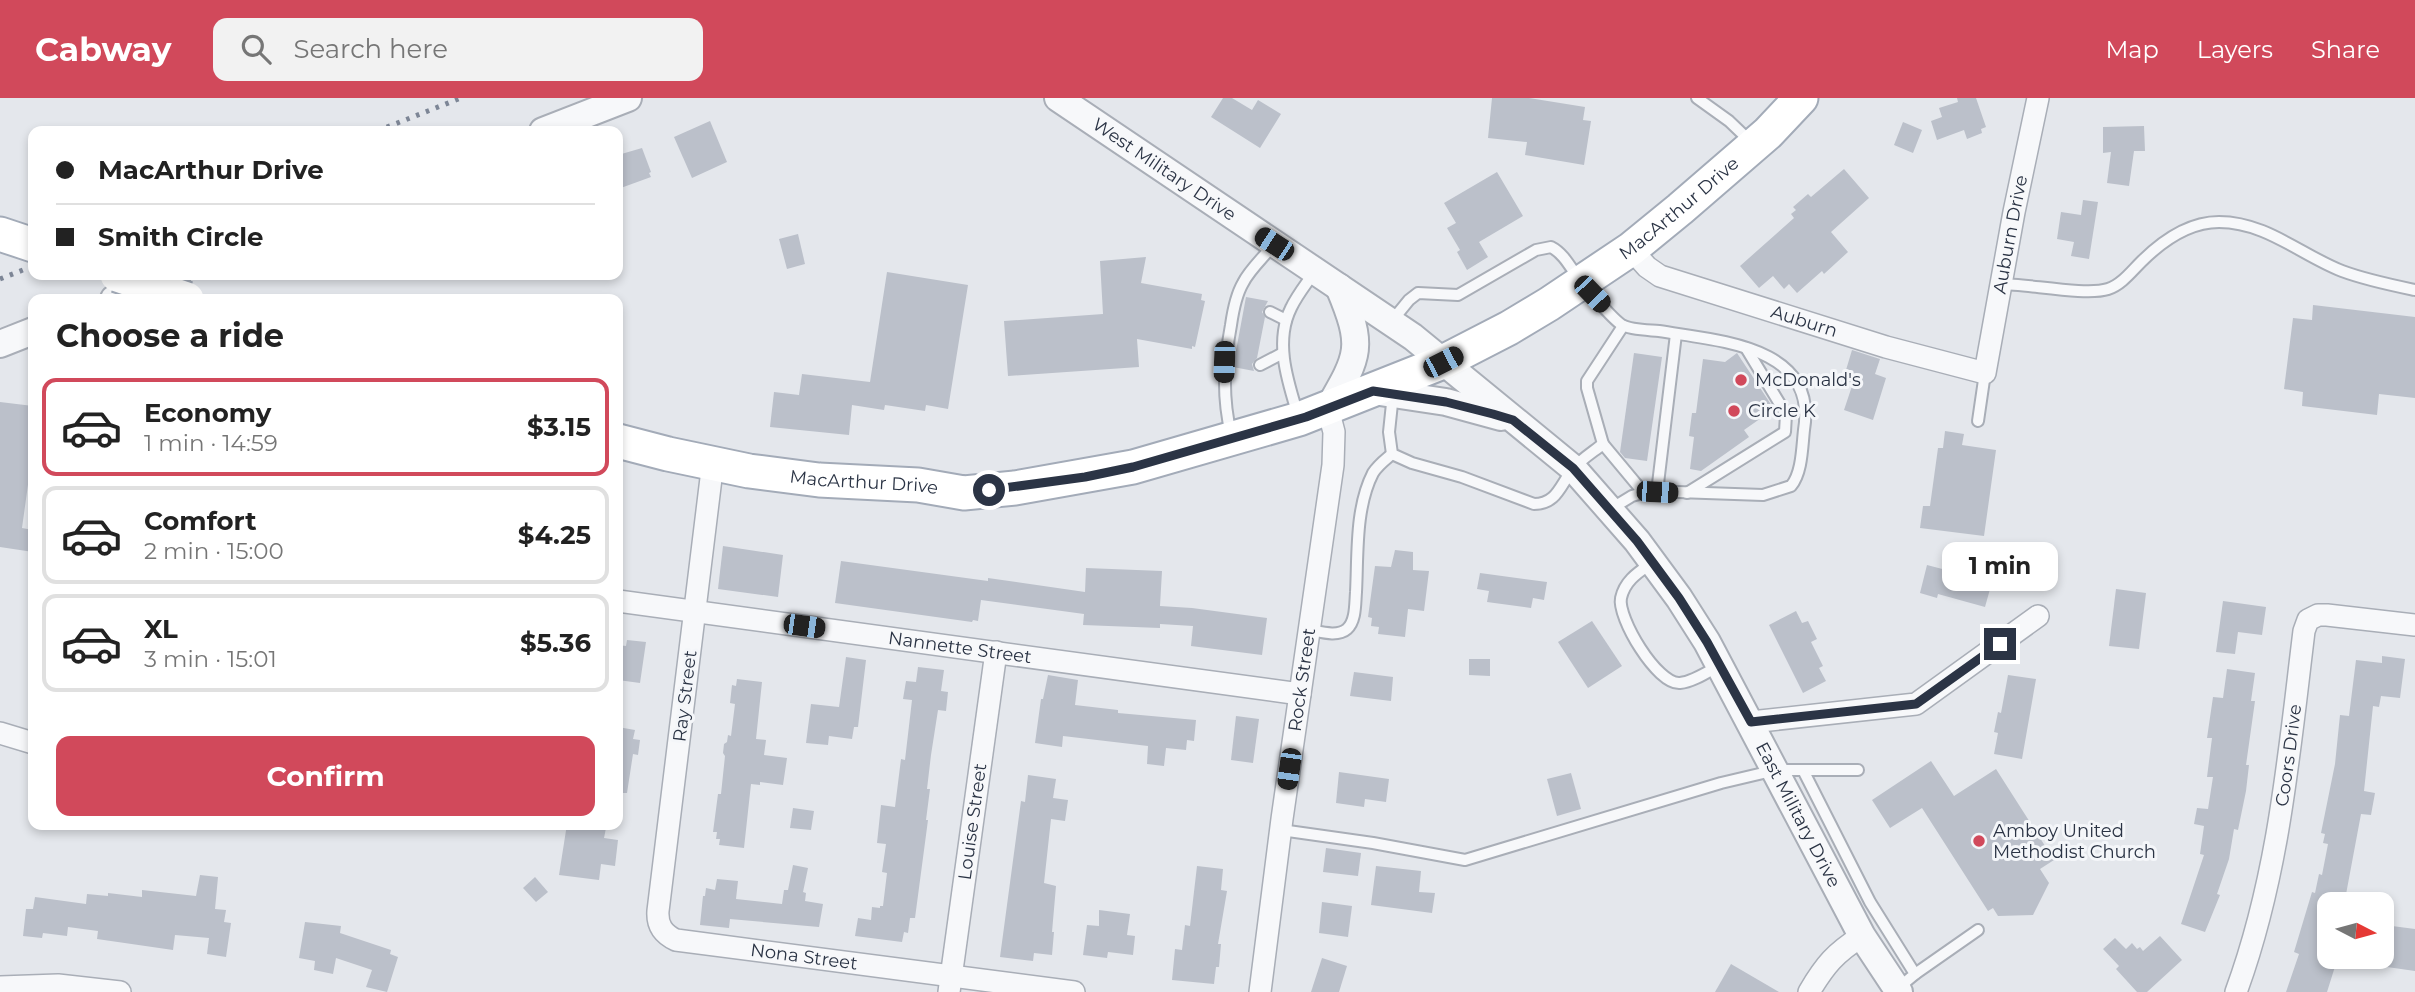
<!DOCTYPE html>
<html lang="en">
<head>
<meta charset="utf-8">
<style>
  :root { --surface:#fff; --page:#f2f2f2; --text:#222; --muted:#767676; --line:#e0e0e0; --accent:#d1495b }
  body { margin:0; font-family:Montserrat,sans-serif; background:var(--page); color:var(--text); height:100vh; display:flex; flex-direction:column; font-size:26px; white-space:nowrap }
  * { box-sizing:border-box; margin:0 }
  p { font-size:23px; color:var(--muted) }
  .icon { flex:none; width:38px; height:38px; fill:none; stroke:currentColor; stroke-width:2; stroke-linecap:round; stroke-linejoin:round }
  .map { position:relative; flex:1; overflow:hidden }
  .panel { position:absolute; left:28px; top:196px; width:595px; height:536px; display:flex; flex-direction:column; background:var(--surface); border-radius:14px; box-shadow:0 4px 10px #0003 }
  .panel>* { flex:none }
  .guide { position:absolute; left:28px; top:28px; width:595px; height:154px; border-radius:14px; box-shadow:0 4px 10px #0003; display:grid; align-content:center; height:154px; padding:0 28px; background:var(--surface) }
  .needle { width:46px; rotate:96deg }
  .fabs { position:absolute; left:2317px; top:794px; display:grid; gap:14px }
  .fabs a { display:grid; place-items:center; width:77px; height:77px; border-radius:14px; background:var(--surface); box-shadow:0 4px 10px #0003; font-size:35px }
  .end { position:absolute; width:32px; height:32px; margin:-16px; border:9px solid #2b3445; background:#fff; box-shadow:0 0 0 4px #fff }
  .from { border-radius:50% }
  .bubble { position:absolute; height:49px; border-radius:14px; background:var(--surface); box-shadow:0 4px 10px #0003; font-size:23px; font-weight:700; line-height:49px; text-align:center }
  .car { position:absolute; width:21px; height:42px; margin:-21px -10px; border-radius:9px; box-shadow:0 0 5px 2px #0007; background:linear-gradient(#222 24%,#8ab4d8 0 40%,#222 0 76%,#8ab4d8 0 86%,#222 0) }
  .guide b { display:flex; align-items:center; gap:24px; height:66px; font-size:26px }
  .guide b+b { border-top:2px solid var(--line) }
  .guide i { width:18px; height:18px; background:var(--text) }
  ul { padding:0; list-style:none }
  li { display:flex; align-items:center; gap:21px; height:98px; margin:0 14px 10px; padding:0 14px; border:4px solid var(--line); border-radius:14px }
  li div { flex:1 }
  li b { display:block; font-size:26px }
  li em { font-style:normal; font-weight:700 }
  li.selected { border-color:var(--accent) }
  li>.icon { width:63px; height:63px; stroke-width:1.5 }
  h2 { padding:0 28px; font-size:32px; line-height:84px }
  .cta { display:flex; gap:14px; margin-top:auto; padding:14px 28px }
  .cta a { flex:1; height:80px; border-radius:14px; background:var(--accent); color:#fff; font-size:28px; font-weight:700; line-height:80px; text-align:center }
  header { display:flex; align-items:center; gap:42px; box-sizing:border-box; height:98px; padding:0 35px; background:var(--accent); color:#fff }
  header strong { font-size:33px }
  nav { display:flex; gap:38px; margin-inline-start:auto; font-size:24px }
  .search { width:490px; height:63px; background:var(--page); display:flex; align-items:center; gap:18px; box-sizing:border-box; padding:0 24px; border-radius:14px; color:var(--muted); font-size:26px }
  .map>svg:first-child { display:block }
</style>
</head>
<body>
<header>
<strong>Cabway</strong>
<div class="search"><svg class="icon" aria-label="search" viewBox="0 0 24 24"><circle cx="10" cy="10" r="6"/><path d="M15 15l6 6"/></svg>Search here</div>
<nav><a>Map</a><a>Layers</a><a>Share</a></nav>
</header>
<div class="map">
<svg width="2415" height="894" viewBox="0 0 2415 894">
  <rect width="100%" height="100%" fill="#e4e7ec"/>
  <g fill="#bbc0ca">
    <polygon points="1223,0 1232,0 1252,12 1258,2 1281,16 1260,50 1211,19"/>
    <polygon points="1492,0 1529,0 1585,9 1583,22 1591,23 1584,67 1525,57 1527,44 1488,40"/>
    <polygon points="1957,0 1976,0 1986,29 1981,31 1982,35 1967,41 1964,32 1937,42 1931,23 1942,19 1939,10 1958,4"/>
    <polygon points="710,23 727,64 692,80 674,39"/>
    <polygon points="1903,24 1922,32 1913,55 1894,47"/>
    <polygon points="2144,28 2145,53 2134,53 2129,88 2107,85 2111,54 2103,55 2103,29"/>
    <polygon points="642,50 651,74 649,75 651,79 618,91 618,57"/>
    <polygon points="1844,71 1869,100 1831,134 1848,154 1824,176 1822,173 1797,195 1789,186 1784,191 1773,178 1759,190 1740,168 1794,120 1791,116 1796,112 1793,109 1808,96 1811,99"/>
    <polygon points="1497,74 1523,118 1479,144 1488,159 1467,172 1457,154 1460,152 1447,130 1456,125 1444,105"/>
    <polygon points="2083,102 2098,104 2089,161 2071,158 2074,144 2057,141 2061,114 2081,117"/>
    <polygon points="798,136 805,166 787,171 779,141"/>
    <polygon points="1146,159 1141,185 1202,196 1201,202 1205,203 1195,249 1192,248 1192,251 1137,241 1139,269 1008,278 1004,223 1103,216 1100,163"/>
    <polygon points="887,174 968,187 948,311 926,307 925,313 885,307 884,312 852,307 849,337 770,329 774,294 799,297 802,276 870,284"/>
    <polygon points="1246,199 1268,203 1262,214 1265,219 1257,260 1252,266 1254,273 1233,269"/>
    <polygon points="2313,207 2415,219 2415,300 2379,296 2377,317 2302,308 2303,294 2284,291 2293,220 2312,222"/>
    <polygon points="1852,252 1880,261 1875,276 1886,280 1873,322 1844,312 1853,285 1843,282"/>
    <polygon points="1634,255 1662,259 1647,363 1625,360 1620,354"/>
    <polygon points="1737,255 1774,311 1744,332 1749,339 1701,373 1690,371 1694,339 1689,338 1692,315 1696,315 1703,261 1725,264"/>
    <polygon points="0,304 33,308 33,365 31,365 22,430 33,432 33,454 0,449"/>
    <polygon points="1945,333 1964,336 1962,347 1996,352 1984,438 1920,430 1923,408 1930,408 1938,350 1943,350"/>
    <polygon points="723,448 783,457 778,499 718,491"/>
    <polygon points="1395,452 1413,454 1413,472 1429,473 1424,513 1408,511 1405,539 1378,536 1379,529 1371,528 1372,520 1368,519 1375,468 1391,469"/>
    <polygon points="841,463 988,483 988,480 1085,494 1086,470 1162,473 1160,508 1192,510 1267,520 1262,557 1191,548 1193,528 1160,526 1160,530 1083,527 1084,516 981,502 978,523 973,522 972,524 835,505"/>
    <polygon points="1927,467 1992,484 1985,509 1938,496 1937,500 1920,495"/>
    <polygon points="1480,475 1547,484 1544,502 1533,500 1531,510 1487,504 1489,493 1477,491"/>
    <polygon points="2116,491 2146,495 2139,551 2109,548"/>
    <polygon points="2223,503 2266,509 2262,537 2238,534 2235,556 2216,554"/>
    <polygon points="1796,513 1802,525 1808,523 1817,541 1811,544 1823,568 1819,570 1826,583 1803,595 1769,527"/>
    <polygon points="1592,523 1622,568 1588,590 1558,544"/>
    <polygon points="627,542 646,544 640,585 618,582 618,547 626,548"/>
    <polygon points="2382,558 2405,561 2400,600 2381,598 2379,609 2373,608 2364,693 2375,695 2371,717 2361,716 2344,807 2329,807 2329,859 2338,859 2327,894 2286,894 2299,856 2294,854 2312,794 2315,795 2319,776 2322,777 2328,746 2323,745 2325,736 2321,735 2335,666 2340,617 2349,618 2356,562 2382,565"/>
    <polygon points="846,559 866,562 858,629 854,629 852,641 829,638 828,647 806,645 811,606 839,609"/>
    <polygon points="1469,561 1490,561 1490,578 1469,577"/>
    <polygon points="918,569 944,572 941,593 948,594 946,613 938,612 931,657 927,691 930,691 926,722 928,722 915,820 910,820 908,835 904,834 902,844 855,838 858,820 871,822 872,809 880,810 880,808 883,808 887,775 882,774 886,746 877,745 881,707 895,709 901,661 905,662 912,602 903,601 906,583 916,584"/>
    <polygon points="2227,571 2255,575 2251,603 2255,603 2246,667 2249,667 2246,693 2238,732 2234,731 2229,761 2217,796 2220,797 2205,834 2181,826 2204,757 2200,756 2204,728 2194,726 2197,710 2208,711 2213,679 2207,679 2212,640 2207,640 2213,599 2223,600"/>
    <polygon points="1354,574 1393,579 1391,603 1350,598"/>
    <polygon points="1048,577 1078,582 1075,607 1118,612 1118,615 1196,622 1194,643 1187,642 1186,652 1166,650 1164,668 1147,666 1148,648 1063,638 1062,649 1035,645 1041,601 1043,601"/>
    <polygon points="2008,577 2036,581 2022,661 1994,656 1998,635 1994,634 1998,614 2001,615"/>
    <polygon points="737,581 762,584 756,641 766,642 764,657 787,660 783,687 760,684 760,687 751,686 744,750 719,747 720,741 716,741 717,734 713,734 718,696 721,696 725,658 723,655 724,646 727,644 728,637 731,638 735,606 730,605 732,587 736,588"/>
    <polygon points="1236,618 1259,621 1253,665 1231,662"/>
    <polygon points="618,629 635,632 633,641 640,642 638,657 633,656 627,695 618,695"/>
    <polygon points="1931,663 1954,698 1996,671 2054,762 2040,771 2049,785 2033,817 1998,818 1993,810 1988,813 1922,710 1890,730 1872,702"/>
    <polygon points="1339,674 1389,681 1386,704 1365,701 1364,709 1336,705"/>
    <polygon points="1571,675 1581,711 1557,718 1547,681"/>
    <polygon points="1028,677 1056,681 1053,700 1068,702 1065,723 1051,721 1044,785 1056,788 1052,834 1054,834 1052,857 1034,855 1033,863 1000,859 1021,703 1025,704"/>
    <polygon points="793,710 814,713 811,732 790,730"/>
    <polygon points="567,726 606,730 604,740 618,742 615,768 601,766 599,782 559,777"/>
    <polygon points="1326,750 1361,755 1358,778 1323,774"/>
    <polygon points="793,767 808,770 803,794 806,795 805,803 823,806 819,829 730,821 729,830 700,827 703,798 705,798 706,790 715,792 717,781 738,783 736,801 782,806 784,792 788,792"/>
    <polygon points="1197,768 1223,771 1221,792 1227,793 1218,846 1221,846 1219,869 1216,869 1214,886 1172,882 1175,851 1182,852 1185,827 1190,828"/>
    <polygon points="1376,768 1421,773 1419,794 1435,795 1432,815 1371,807"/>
    <polygon points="200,777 218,779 215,811 226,812 224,824 231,825 226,859 207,856 209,840 175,837 173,852 97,841 98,833 68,829 67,838 43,835 42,840 23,838 26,811 33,811 35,799 86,806 87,796 108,798 108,795 142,799 142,792 196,798"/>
    <polygon points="535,779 548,794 536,804 523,790"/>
    <polygon points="1322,804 1352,808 1348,839 1319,835"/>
    <polygon points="1099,812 1130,816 1127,837 1135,838 1133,857 1108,854 1107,860 1083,857 1087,827 1099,828"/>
    <polygon points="305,824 341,828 340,835 391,852 390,856 398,859 387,894 366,889 372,872 336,860 333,876 314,872 315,863 299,860"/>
    <polygon points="2392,828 2415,831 2415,873 2387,869"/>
    <polygon points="2160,838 2182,862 2147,894 2137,894 2116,871 2119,868 2103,851 2115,840 2126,851 2132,845 2137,851 2140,849 2143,853"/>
    <polygon points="1322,860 1347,868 1339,894 1311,894"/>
    <polygon points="1731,866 1779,894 1715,894"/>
  </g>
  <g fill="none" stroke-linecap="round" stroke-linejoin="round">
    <g stroke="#a9aeb7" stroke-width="14">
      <g id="service">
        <polyline points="1697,0 1729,23 1752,45"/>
        <path d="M2001 186C2028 186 2086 198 2108 191 2121 187 2131 174 2141 164 2162 143 2188 124 2219 124 2266 124 2301 157 2342 173 2366 182 2391 187 2415 192"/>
        <polyline points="1270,214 1286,222"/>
        <path d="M1391 224 1409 202 1418 195 1458 197 1536 152 1551 149C1565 156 1572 173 1582 185 1590 194 1613 222 1622 227 1631 232 1649 232 1659 233 1718 243 1818 247 1804 332 1802 350 1802 375 1791 388L1763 397 1649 393 1632 398 1609 412"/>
        <polyline points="1260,267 1283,255"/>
        <path d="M1393 296 1389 334 1392 356 1412 365 1462 379 1534 406C1557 406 1560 387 1573 371 1580 362 1593 354 1603 346L1587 290V283L1623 228"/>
        <path d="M1298 317C1288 284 1274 244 1291 210 1297 197 1307 185 1315 173"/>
        <polyline points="1978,323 1985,275"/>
        <path d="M1231 336C1222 298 1224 265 1231 227 1233 213 1236 197 1243 185 1250 171 1264 159 1274 146"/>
        <polyline points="1603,346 1643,394"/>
        <polyline points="1657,394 1676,236"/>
        <polyline points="1687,395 1785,334 1786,316 1746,250"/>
        <path d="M1653 464C1639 474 1625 482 1621 500 1617 519 1657 587 1680 585 1693 584 1709 573 1720 567"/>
        <path d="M1310 532C1321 534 1338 539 1347 531 1356 523 1355 506 1356 494 1358 457 1355 410 1373 375 1378 367 1385 362 1392 356"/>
        <polyline points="1803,672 1870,804 1915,876 1897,891"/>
        <polyline points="1281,732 1373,745 1465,762 1721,685 1776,672 1858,672"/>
        <polyline points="1915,876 1978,832"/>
      </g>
    </g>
    <g stroke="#a9aeb7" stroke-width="24">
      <g id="minor">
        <path id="s1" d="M1631 151 1647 169 1660 178 1886 249 1985 275 2014 114 2038 0"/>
        <path id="s2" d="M713 364 658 813C657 827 663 836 676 842L1074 894"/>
        <path id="s3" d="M618 503 1300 596"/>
        <polyline points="1751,624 1916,606 2038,518"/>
        <polyline points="0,635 33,645"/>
        <polyline points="0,889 58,887 120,894"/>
        <path id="s4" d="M949 894 996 554"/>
        <path id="s5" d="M1260 894 1282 721 1333 367 1334 334 1328 311"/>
        <path d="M1809 894C1825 867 1835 855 1862 838"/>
        <path id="s6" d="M2236 894C2279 777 2289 655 2304 533L2308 522 2318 517H2327L2415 527"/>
      </g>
    </g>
    <g stroke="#a9aeb7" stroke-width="30">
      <g id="tertiary">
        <path id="s7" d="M1058 0 1413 239 1573 370 1637 443 1679 500 1707 544 1862 838 1899 894"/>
        <polyline points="543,33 628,0"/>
        <polyline points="114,201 177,177"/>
        <polyline points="0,246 33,233"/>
        <polyline points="1373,293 1446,304 1501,319"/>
        <path d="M1328 311C1360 256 1364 249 1339 189"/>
      </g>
    </g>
    <g stroke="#a3abb8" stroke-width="37">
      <g id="primary">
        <polyline points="0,136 33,147"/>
        <path id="s8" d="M618 343 668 356 749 373 819 382 918 387 964 395 1015 390 1133 369 1299 321 1443 264 1509 230 1549 206 1631 151 1680 111 1768 35 1801 0"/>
      </g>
    </g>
    <use href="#service" stroke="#f7f8fa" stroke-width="10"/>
    <use href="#minor" stroke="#f7f8fa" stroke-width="21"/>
    <use href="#tertiary" stroke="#f7f8fa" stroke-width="26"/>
    <use href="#primary" stroke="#fff" stroke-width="33"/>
    <g stroke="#7d8696" stroke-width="5" stroke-dasharray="3.5 7" stroke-linecap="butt">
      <polyline points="377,33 461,0"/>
      <polyline points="0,181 33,168"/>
    </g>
    <g stroke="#a3abb8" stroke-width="37" stroke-linecap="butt">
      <polyline id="primary-bridge" points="117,177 187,201"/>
    </g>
    <use href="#primary-bridge" stroke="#fff" stroke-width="33"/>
  </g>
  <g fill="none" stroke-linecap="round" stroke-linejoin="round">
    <polyline stroke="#2b3445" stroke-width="9" points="989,392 1085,379 1133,369 1306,319 1373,293 1446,304 1493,316 1513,322 1573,370 1637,443 1679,500 1707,544 1751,624 1916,606 2000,546"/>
  </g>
  <g fill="#d1495b" stroke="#f4f6f9" stroke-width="2.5">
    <circle cx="1741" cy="282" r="7"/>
    <circle cx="1734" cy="313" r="7"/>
    <circle cx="1979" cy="743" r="7"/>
  </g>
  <g text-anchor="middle" stroke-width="6" stroke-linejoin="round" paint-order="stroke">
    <g font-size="18" fill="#2b3445" stroke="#f4f6f9">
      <text dy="6" stroke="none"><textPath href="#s7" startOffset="128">West Military Drive</textPath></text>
      <text dy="6" stroke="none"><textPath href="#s8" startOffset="1132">MacArthur Drive</textPath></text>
      <text dy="6" stroke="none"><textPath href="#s1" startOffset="520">Auburn Drive</textPath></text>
      <text dy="6" stroke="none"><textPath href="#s1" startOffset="191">Auburn</textPath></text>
      <text dy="6" stroke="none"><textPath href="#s8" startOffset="250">MacArthur Drive</textPath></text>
      <text dy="6" stroke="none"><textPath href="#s3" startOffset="345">Nannette Street</textPath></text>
      <text dy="6" stroke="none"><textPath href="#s5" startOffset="315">Rock Street</textPath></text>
      <text transform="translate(685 598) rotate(-83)" y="6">Ray Street</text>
      <text dy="6" stroke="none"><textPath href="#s6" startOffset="243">Coors Drive</textPath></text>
      <text dy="6" stroke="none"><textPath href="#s7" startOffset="1050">East Military Drive</textPath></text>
      <text dy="6" stroke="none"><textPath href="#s4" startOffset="172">Louise Street</textPath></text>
      <text dy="6" stroke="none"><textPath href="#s2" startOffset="618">Nona Street</textPath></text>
    </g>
    <g font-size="18" fill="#2b3445" stroke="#f4f6f9" text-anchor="start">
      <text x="1755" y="288">McDonald's</text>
      <text x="1748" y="319">Circle K</text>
      <text x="1993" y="739">Amboy United<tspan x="1993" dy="21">Methodist Church</tspan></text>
    </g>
  </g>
</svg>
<div class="fabs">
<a><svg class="needle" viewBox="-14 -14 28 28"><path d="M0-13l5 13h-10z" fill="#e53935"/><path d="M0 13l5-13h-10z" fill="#767676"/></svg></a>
</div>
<i class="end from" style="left:989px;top:392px"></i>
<i class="end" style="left:2000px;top:546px"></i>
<div class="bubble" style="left:1942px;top:444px;width:116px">1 min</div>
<i class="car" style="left:1274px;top:146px;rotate:303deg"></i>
<i class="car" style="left:1592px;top:196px;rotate:136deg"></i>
<i class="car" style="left:1224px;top:264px;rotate:182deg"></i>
<i class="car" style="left:1443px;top:264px;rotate:63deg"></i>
<i class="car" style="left:1657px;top:394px;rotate:93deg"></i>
<i class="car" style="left:804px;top:528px;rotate:98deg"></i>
<i class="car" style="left:1289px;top:671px;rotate:188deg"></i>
<div class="guide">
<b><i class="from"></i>MacArthur Drive</b>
<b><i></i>Smith Circle</b>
</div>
<section class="panel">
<h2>Choose a ride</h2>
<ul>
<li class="selected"><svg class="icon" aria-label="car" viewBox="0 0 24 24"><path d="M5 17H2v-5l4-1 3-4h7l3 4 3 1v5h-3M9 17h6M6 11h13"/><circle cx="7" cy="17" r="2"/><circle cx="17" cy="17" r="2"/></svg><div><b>Economy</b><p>1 min · 14:59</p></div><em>$3.15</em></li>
<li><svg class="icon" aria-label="car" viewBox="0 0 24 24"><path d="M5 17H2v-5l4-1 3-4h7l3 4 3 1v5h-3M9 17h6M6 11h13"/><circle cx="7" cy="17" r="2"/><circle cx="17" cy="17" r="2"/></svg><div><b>Comfort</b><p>2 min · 15:00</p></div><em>$4.25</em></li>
<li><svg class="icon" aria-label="car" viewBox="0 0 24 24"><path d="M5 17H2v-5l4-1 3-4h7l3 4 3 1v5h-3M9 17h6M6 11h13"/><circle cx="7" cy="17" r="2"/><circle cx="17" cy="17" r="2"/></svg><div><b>XL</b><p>3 min · 15:01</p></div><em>$5.36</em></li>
</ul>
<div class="cta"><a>Confirm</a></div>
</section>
</div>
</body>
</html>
